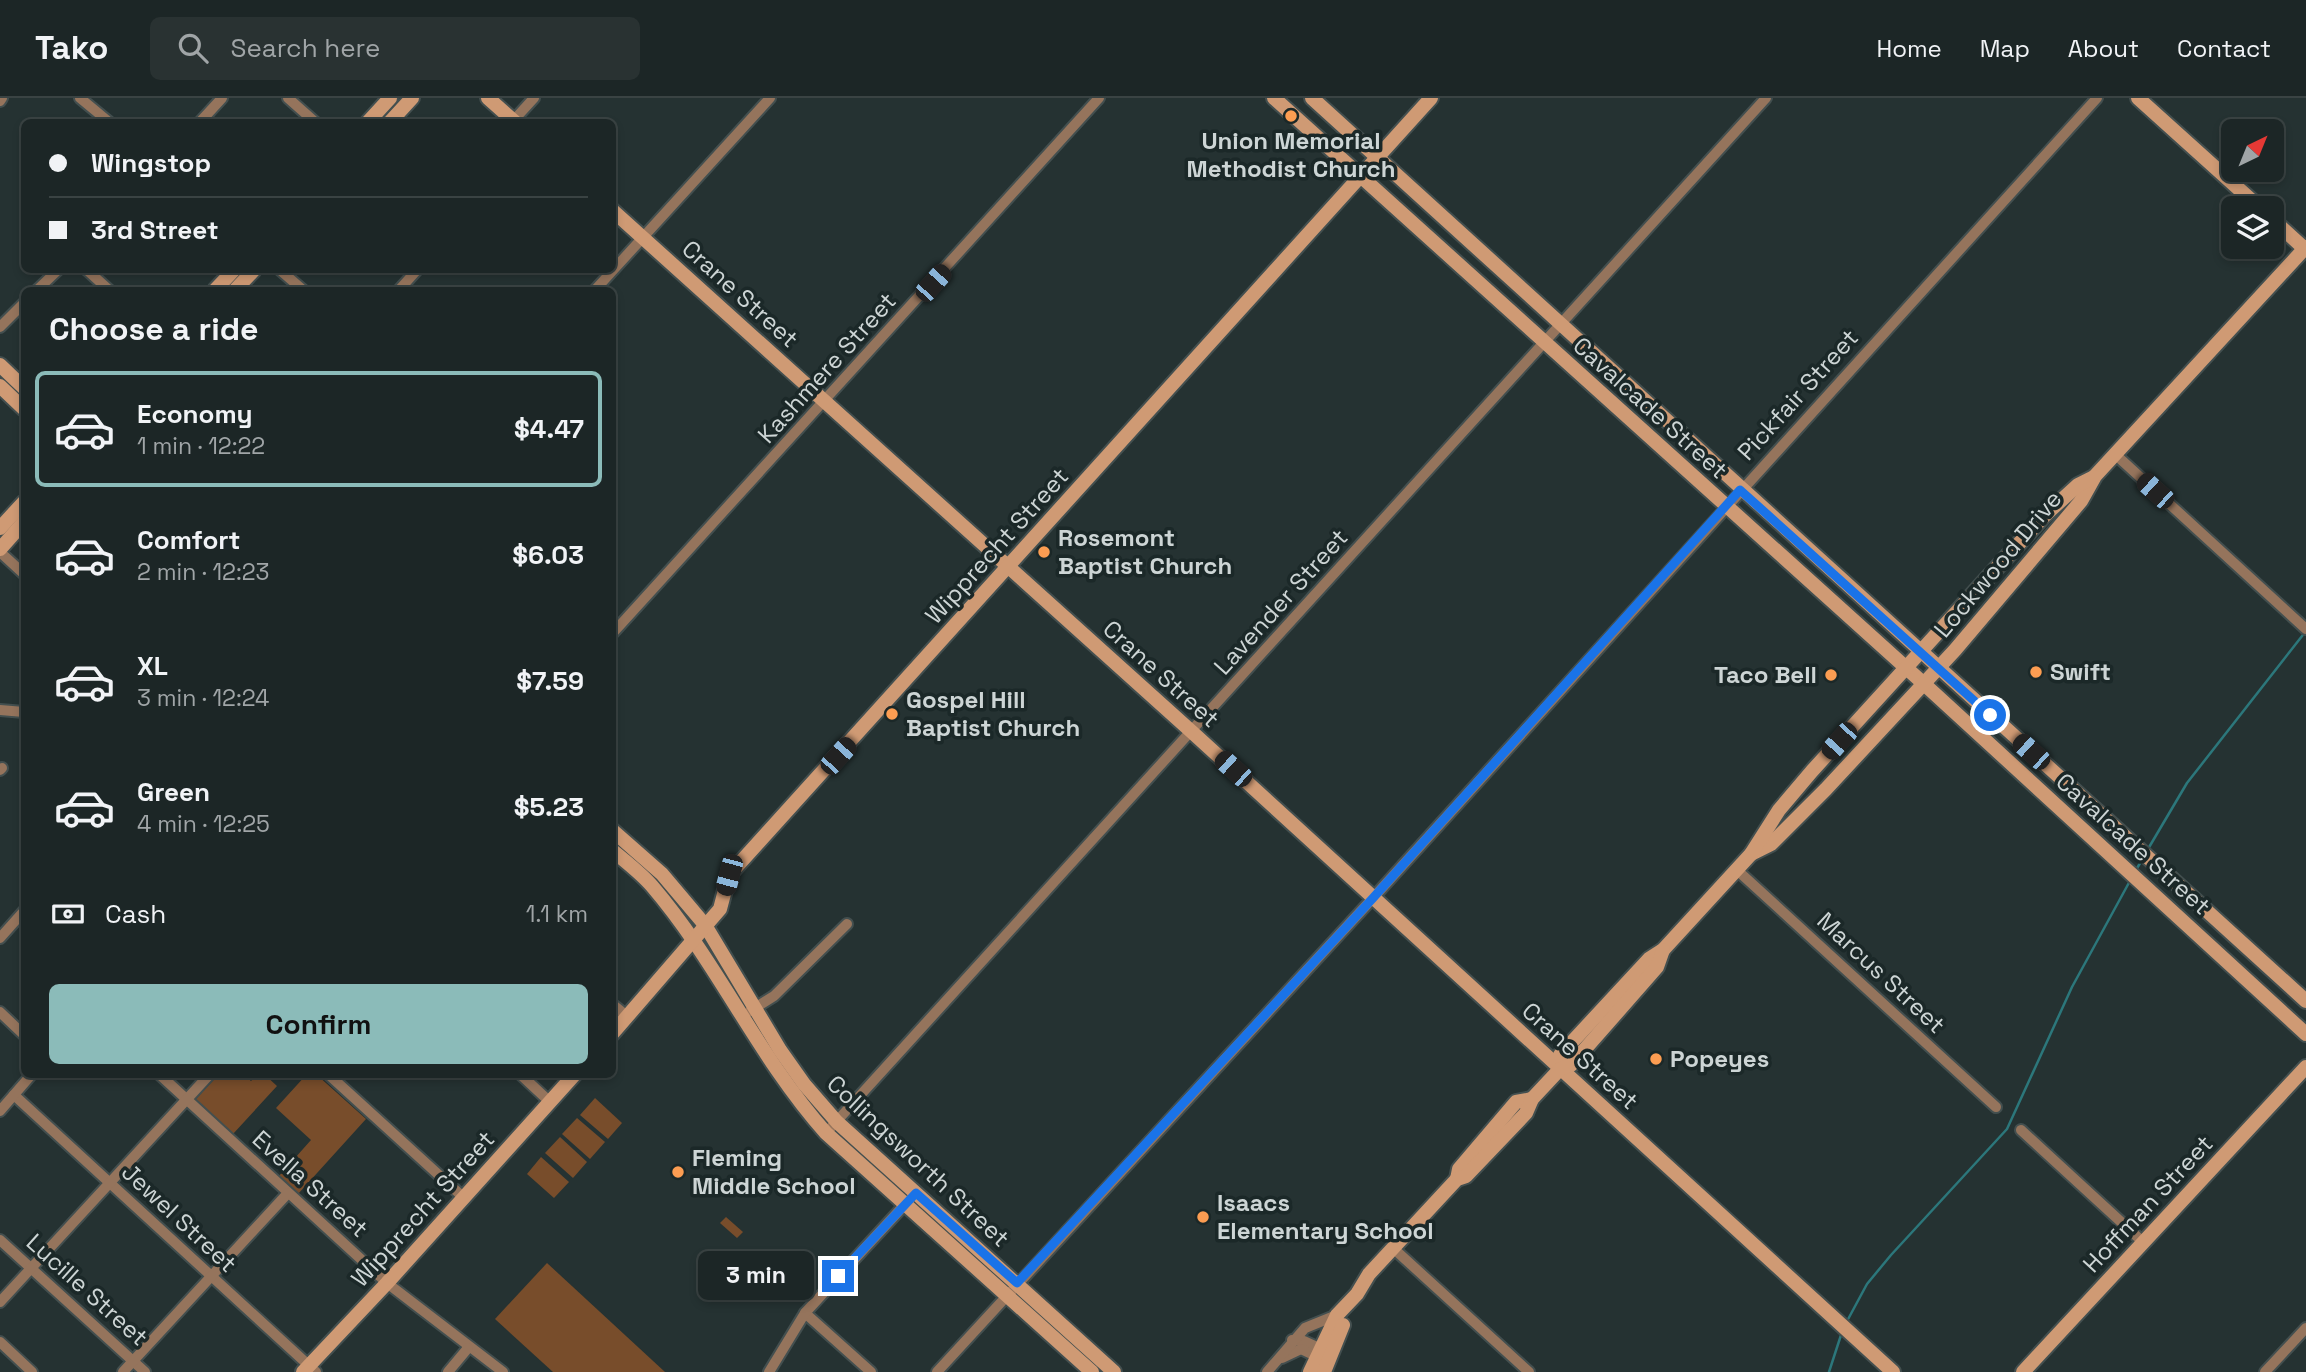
<!DOCTYPE html>
<html lang="en">
<head>
<meta charset="utf-8">
<style>
  :root { --surface:#1c2626; --page:#293232; --text:#f1f3f6; --muted:#a0a5a7; --line:#3a4343; --accent:#8bbbb9 }
  body { margin:0; font-family:"Space Grotesk",sans-serif; background:var(--page); color:var(--text); height:100vh; display:flex; flex-direction:column; font-size:26px; white-space:nowrap }
  * { box-sizing:border-box; margin:0 }
  p { font-size:23px; color:var(--muted) }
  .icon { flex:none; width:38px; height:38px; fill:none; stroke:currentColor; stroke-width:2; stroke-linecap:round; stroke-linejoin:round }
  .map { position:relative; flex:1; overflow:hidden }
  .panel { position:absolute; left:21px; top:189px; width:595px; height:791px; display:flex; flex-direction:column; background:var(--surface); border-radius:10px; box-shadow:0 4px 10px #0003,0 0 0 2px var(--line) }
  .panel>* { flex:none }
  .banner { position:absolute; left:21px; top:21px; width:595px; height:154px; border-radius:10px; box-shadow:0 4px 10px #0003,0 0 0 2px var(--line); display:grid; align-content:center; height:154px; padding:0 28px; background:var(--surface) }
  .needle { width:46px; rotate:43deg }
  .fabs { position:absolute; left:2221px; top:21px; display:grid; gap:14px }
  .fabs a { display:grid; place-items:center; width:63px; height:63px; border-radius:10px; background:var(--surface); box-shadow:0 4px 10px #0003,0 0 0 2px var(--line); font-size:35px }
  .end { position:absolute; width:32px; height:32px; margin:-16px; border:9px solid #1a73e8; background:#fff; box-shadow:0 0 0 4px #fff }
  .from { border-radius:50% }
  .bubble { position:absolute; height:49px; border-radius:10px; background:var(--surface); box-shadow:0 4px 10px #0003,0 0 0 2px var(--line); font-size:23px; font-weight:800; line-height:49px; text-align:center }
  .car { position:absolute; width:21px; height:42px; margin:-21px -10px; border-radius:9px; box-shadow:0 0 5px 2px #0007; background:linear-gradient(#222 24%,#8ab4d8 0 40%,#222 0 76%,#8ab4d8 0 86%,#222 0) }
  .banner b { display:flex; align-items:center; gap:24px; height:66px; font-size:26px }
  .banner b+b { border-top:2px solid var(--line) }
  .banner i { width:18px; height:18px; background:var(--text) }
  ul { padding:0; list-style:none }
  li { display:flex; align-items:center; gap:21px; height:116px; margin:0 14px 10px; padding:0 14px; border:4px solid transparent; border-radius:10px }
  li div { flex:1 }
  li b { display:block; font-size:26px }
  li em { font-style:normal; font-weight:800 }
  li.current { border-color:var(--accent) }
  li>.icon { width:63px; height:63px; stroke-width:1.5 }
  h2 { padding:0 28px; font-size:32px; line-height:84px }
  .pay { display:flex; align-items:center; gap:18px; height:77px; padding:0 28px; font-size:26px }
  .pay p { margin-inline-start:auto }
  .primary-button { display:flex; gap:14px; margin-top:auto; padding:14px 28px }
  .primary-button a { flex:1; height:80px; border-radius:10px; background:var(--accent); color:#111; font-size:28px; font-weight:800; line-height:80px; text-align:center }
  header { display:flex; align-items:center; gap:42px; box-sizing:border-box; height:98px; padding:0 35px; background:var(--surface); border-bottom:2px solid var(--line) }
  header strong { font-size:33px }
  nav { display:flex; gap:38px; margin-inline-start:auto; font-size:24px }
  .search { width:490px; height:63px; background:var(--page); display:flex; align-items:center; gap:18px; box-sizing:border-box; padding:0 24px; border-radius:10px; color:var(--muted); font-size:26px }
  .map>svg:first-child { display:block }
</style>
</head>
<body>
<header>
<strong>Tako</strong>
<div class="search"><svg class="icon" aria-label="search" viewBox="0 0 24 24"><circle cx="10" cy="10" r="6"/><path d="M15 15l6 6"/></svg>Search here</div>
<nav><a>Home</a><a>Map</a><a>About</a><a>Contact</a></nav>
</header>
<div class="map">
<svg width="2306" height="1274" viewBox="0 0 2306 1274">
  <rect width="100%" height="100%" fill="#253232"/>
  <g fill="#784d2b">
    <polygon points="307,976 317,977 366,1021 298,1096 279,1078 311,1042 276,1010"/>
    <polygon points="218,977 244,977 251,983 257,977 265,977 277,988 233,1036 195,1002"/>
    <polygon points="595,1000 622,1025 608,1041 580,1017"/>
    <polygon points="577,1020 605,1044 590,1061 562,1036"/>
    <polygon points="560,1039 587,1064 573,1080 545,1055"/>
    <polygon points="541,1059 569,1084 554,1100 527,1076"/>
    <polygon points="726,1119 743,1134 737,1140 720,1125"/>
    <polygon points="547,1165 665,1274 553,1274 495,1221"/>
  </g>
  <g fill="none" stroke-linecap="round" stroke-linejoin="round">
    <g stroke="#2c777b" stroke-width="2.5">
      <polyline points="2148,751 2187,685 2306,533"/>
      <polyline points="2136,772 2143,760"/>
      <polyline points="1846,1225 1867,1186 1891,1157 2007,1031 2072,889 2131,781"/>
      <polyline points="1829,1274 1842,1234"/>
    </g>
    <g stroke="#434f4f" stroke-width="14">
      <g id="street">
        <polyline points="80,0 109,24"/>
        <polyline points="288,0 315,24"/>
        <polyline points="0,3 2,0"/>
        <polyline points="513,23 534,0"/>
        <polyline points="200,24 222,0"/>
        <polyline points="87,172 109,192"/>
        <polyline points="280,172 303,192"/>
        <polyline points="37,192 58,172"/>
        <polyline points="399,192 417,172"/>
        <polyline points="595,192 770,0"/>
        <polyline points="0,229 24,205"/>
        <polyline points="2116,357 2306,531"/>
        <polyline points="0,454 24,476"/>
        <polyline points="612,536 1099,0"/>
        <polyline points="0,612 24,614"/>
        <polyline points="0,672 2,670"/>
        <polyline points="1737,772 1996,1009"/>
        <polyline points="0,840 24,813"/>
        <polyline points="612,906 628,919"/>
        <polyline points="750,913 774,898 847,826"/>
        <polyline points="0,914 24,937"/>
        <polyline points="159,976 387,1185 503,1274"/>
        <polyline points="328,976 463,1099"/>
        <polyline points="520,976 550,1004"/>
        <polyline points="14,997 316,1274"/>
        <polyline points="0,1013 32,976"/>
        <polyline points="2021,1032 2144,1145"/>
        <polyline points="826,1035 1766,0"/>
        <polyline points="0,1142 145,1274"/>
        <polyline points="1393,1150 1529,1274"/>
        <polyline points="0,1204 210,976"/>
        <polyline points="805,1215 871,1274"/>
        <polyline points="1292,1242 1304,1243 1328,1254"/>
        <polyline points="0,1244 32,1274"/>
        <polyline points="1282,1260 1301,1251 1324,1262"/>
        <polyline points="123,1274 288,1095"/>
        <polyline points="448,1274 468,1250"/>
        <polyline points="769,1274 805,1215 909,1102"/>
        <polyline points="937,1274 1373,800 2097,0"/>
        <polyline points="1267,1274 1305,1230 1337,1217"/>
        <polyline points="2265,1274 2306,1230"/>
      </g>
    </g>
    <g stroke="#434f4f" stroke-width="18">
      <g id="secondary">
        <polyline points="488,0 515,24"/>
        <polyline points="1274,0 1923,585 2306,936"/>
        <polyline points="1312,0 2306,903"/>
        <polyline points="2138,0 2260,110"/>
        <polyline points="368,24 390,0"/>
        <polyline points="390,24 412,0"/>
        <polyline points="612,112 1192,634 1893,1274"/>
        <polyline points="2272,121 2306,152"/>
        <polyline points="215,192 234,172"/>
        <polyline points="235,192 254,172"/>
        <polyline points="0,267 24,290"/>
        <polyline points="0,288 24,311"/>
        <polyline points="0,430 24,404"/>
        <polyline points="0,451 24,424"/>
        <polyline points="612,732 662,776 705,827 780,952 804,986 837,1024 1114,1274"/>
        <path d="M612 752C626 764 641 775 652 788 718 865 758 959 826 1035L1092 1274"/>
        <polyline points="1751,756 1771,746 1826,691 1955,552 2081,403 2095,378 2306,149"/>
        <polyline points="612,936 720,811 729,777 1431,0"/>
        <polyline points="1560,971 1560,957 1649,861 1663,852 1751,756 1779,712 1812,673 2044,418 2078,387 2094,379"/>
        <polyline points="1457,1081 1459,1071 1516,1004 1532,1001"/>
        <polyline points="303,1274 387,1185 575,976"/>
        <polyline points="1310,1274 1337,1217 1357,1196 1369,1176 1457,1081 1466,1078 1526,1015 1532,1001 1560,971 1571,967 1657,869 1663,852"/>
        <polyline points="1324,1274 1343,1227"/>
        <polyline points="2023,1274 2306,969"/>
      </g>
    </g>
    <use href="#street" stroke="#95745c" stroke-width="10"/>
    <use href="#secondary" stroke="#cf9a74" stroke-width="14"/>
  </g>
  <g fill="none" stroke-linecap="round" stroke-linejoin="round">
    <polyline stroke="#1a73e8" stroke-width="9" points="838,1178 916,1095 1017,1185 1373,800 1740,392 1990,617"/>
  </g>
  <g fill="#fc9d52" stroke="#1b2828" stroke-width="2.5">
    <circle cx="1291" cy="18" r="7"/>
    <circle cx="1044" cy="454" r="7"/>
    <circle cx="2036" cy="574" r="7"/>
    <circle cx="1831" cy="577" r="7"/>
    <circle cx="892" cy="616" r="7"/>
    <circle cx="1656" cy="961" r="7"/>
    <circle cx="678" cy="1074" r="7"/>
    <circle cx="1203" cy="1119" r="7"/>
  </g>
  <g text-anchor="middle" stroke-width="7" stroke-linejoin="round" paint-order="stroke">
    <g font-size="24" font-weight="bold" fill="#cdd5d5" stroke="#1b2828" text-anchor="start">
      <text x="1291" y="51" text-anchor="middle">Union Memorial<tspan x="1291" dy="28">Methodist Church</tspan></text>
      <text x="1058" y="448">Rosemont<tspan x="1058" dy="28">Baptist Church</tspan></text>
      <text x="2050" y="582">Swift</text>
      <text x="1817" y="585" text-anchor="end">Taco Bell</text>
      <text x="906" y="610">Gospel Hill<tspan x="906" dy="28">Baptist Church</tspan></text>
      <text x="1670" y="969">Popeyes</text>
      <text x="692" y="1068">Fleming<tspan x="692" dy="28">Middle School</tspan></text>
      <text x="1217" y="1113">Isaacs<tspan x="1217" dy="28">Elementary School</tspan></text>
    </g>
    <g font-size="24" fill="#cdd5d5" stroke="#1b2828">
      <text transform="translate(740 196) rotate(42)" y="8">Crane Street</text>
      <text transform="translate(827 270) rotate(-48)" y="8">Kashmere Street</text>
      <text transform="translate(1798 297) rotate(-48)" y="8">Pickfair Street</text>
      <text transform="translate(1650 310) rotate(42)" y="8">Cavalcade Street</text>
      <text transform="translate(997 448) rotate(-48)" y="8">Wipprecht Street</text>
      <text transform="translate(1998 466) rotate(-50)" y="8">Lockwood Drive</text>
      <text transform="translate(1281 504) rotate(-48)" y="8">Lavender Street</text>
      <text transform="translate(1161 576) rotate(42)" y="8">Crane Street</text>
      <text transform="translate(2133 746) rotate(42)" y="8">Cavalcade Street</text>
      <text transform="translate(1881 875) rotate(43)" y="8">Marcus Street</text>
      <text transform="translate(1580 958) rotate(42)" y="8">Crane Street</text>
      <text transform="translate(918 1063) rotate(43)" y="8">Collingsworth Street</text>
      <text transform="translate(310 1086) rotate(42)" y="8">Evella Street</text>
      <text transform="translate(2148 1106) rotate(-47)" y="8">Hoffman Street</text>
      <text transform="translate(423 1111) rotate(-48)" y="8">Wipprecht Street</text>
      <text transform="translate(179 1120) rotate(43)" y="8">Jewel Street</text>
      <text transform="translate(87 1192) rotate(42)" y="8">Lucille Street</text>
    </g>
  </g>
</svg>
<div class="fabs">
<a><svg class="needle" viewBox="-14 -14 28 28"><path d="M0-13l5 13h-10z" fill="#e53935"/><path d="M0 13l5-13h-10z" fill="#a0a5a7"/></svg></a>
<a><svg class="icon" aria-label="layers" viewBox="0 0 24 24"><path d="M12 4l9 5-9 5-9-5zM3 14l9 5 9-5"/></svg></a>
</div>
<i class="end from" style="left:1990px;top:617px"></i>
<i class="end" style="left:838px;top:1178px"></i>
<div class="bubble" style="left:698px;top:1153px;width:116px">3 min</div>
<i class="car" style="left:933px;top:185px;rotate:42deg"></i>
<i class="car" style="left:2155px;top:393px;rotate:312deg"></i>
<i class="car" style="left:1839px;top:643px;rotate:222deg"></i>
<i class="car" style="left:2031px;top:654px;rotate:312deg"></i>
<i class="car" style="left:838px;top:658px;rotate:42deg"></i>
<i class="car" style="left:1233px;top:671px;rotate:312deg"></i>
<i class="car" style="left:729px;top:777px;rotate:195deg"></i>
<div class="banner">
<b><i class="from"></i>Wingstop</b>
<b><i></i>3rd Street</b>
</div>
<section class="panel">
<h2>Choose a ride</h2>
<ul>
<li class="current"><svg class="icon" aria-label="car" viewBox="0 0 24 24"><path d="M5 17H2v-5l4-1 3-4h7l3 4 3 1v5h-3M9 17h6M6 11h13"/><circle cx="7" cy="17" r="2"/><circle cx="17" cy="17" r="2"/></svg><div><b>Economy</b><p>1 min · 12:22</p></div><em>$4.47</em></li>
<li><svg class="icon" aria-label="car" viewBox="0 0 24 24"><path d="M5 17H2v-5l4-1 3-4h7l3 4 3 1v5h-3M9 17h6M6 11h13"/><circle cx="7" cy="17" r="2"/><circle cx="17" cy="17" r="2"/></svg><div><b>Comfort</b><p>2 min · 12:23</p></div><em>$6.03</em></li>
<li><svg class="icon" aria-label="car" viewBox="0 0 24 24"><path d="M5 17H2v-5l4-1 3-4h7l3 4 3 1v5h-3M9 17h6M6 11h13"/><circle cx="7" cy="17" r="2"/><circle cx="17" cy="17" r="2"/></svg><div><b>XL</b><p>3 min · 12:24</p></div><em>$7.59</em></li>
<li><svg class="icon" aria-label="car" viewBox="0 0 24 24"><path d="M5 17H2v-5l4-1 3-4h7l3 4 3 1v5h-3M9 17h6M6 11h13"/><circle cx="7" cy="17" r="2"/><circle cx="17" cy="17" r="2"/></svg><div><b>Green</b><p>4 min · 12:25</p></div><em>$5.23</em></li>
</ul>
<div class="pay"><svg class="icon" aria-label="cash" viewBox="0 0 24 24"><path d="M3 7h18v10H3z"/><circle cx="12" cy="12" r="2"/></svg>Cash<p>1.1 km</p></div>
<div class="primary-button"><a>Confirm</a></div>
</section>
</div>
</body>
</html>
